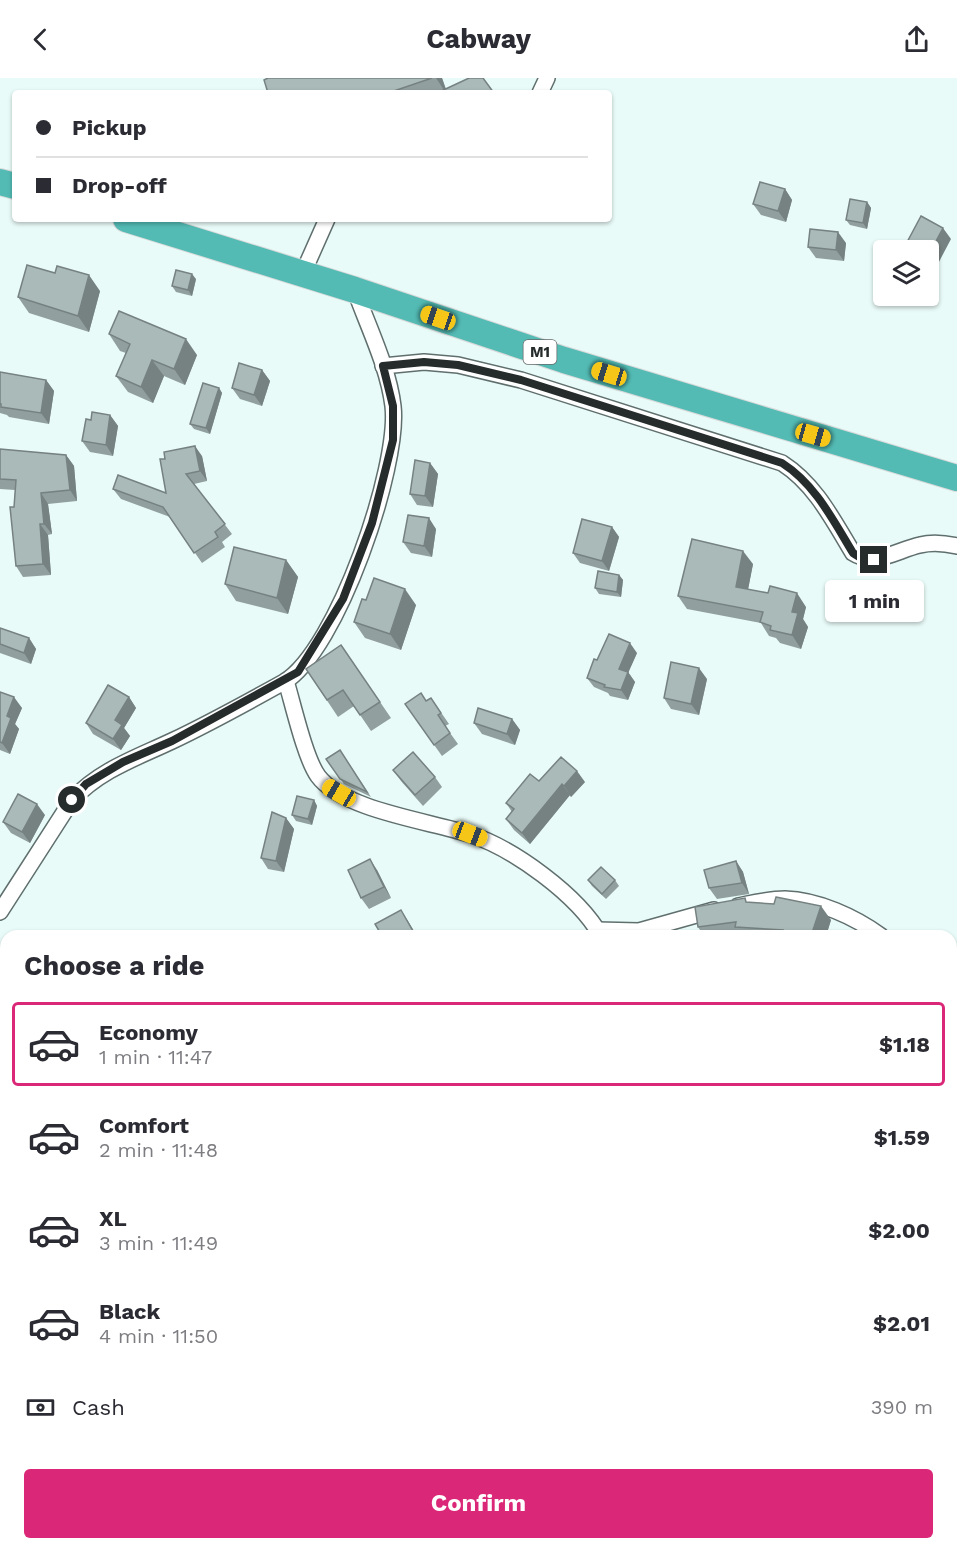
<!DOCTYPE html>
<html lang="en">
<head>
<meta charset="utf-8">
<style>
  :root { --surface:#fff; --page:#f2f2f3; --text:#2b2b33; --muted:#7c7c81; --line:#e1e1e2; --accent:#db2777 }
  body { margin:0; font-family:"Work Sans",sans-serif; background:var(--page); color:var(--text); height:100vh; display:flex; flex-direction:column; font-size:22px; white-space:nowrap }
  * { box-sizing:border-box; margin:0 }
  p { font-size:20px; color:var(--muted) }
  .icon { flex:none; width:33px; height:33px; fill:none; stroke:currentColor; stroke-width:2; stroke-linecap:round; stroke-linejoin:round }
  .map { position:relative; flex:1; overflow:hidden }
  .drawer { position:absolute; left:0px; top:852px; width:957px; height:620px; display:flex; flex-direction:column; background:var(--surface); border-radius:18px 18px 0 0; box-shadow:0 2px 4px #0004 }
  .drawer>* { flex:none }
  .guide { position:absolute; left:12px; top:12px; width:600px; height:132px; border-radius:6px; box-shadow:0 2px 4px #0004; display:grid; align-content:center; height:132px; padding:0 24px; background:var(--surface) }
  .buttons { position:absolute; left:873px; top:162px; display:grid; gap:12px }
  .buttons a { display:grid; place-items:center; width:66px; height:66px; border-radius:6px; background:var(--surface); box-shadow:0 2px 4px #0004; font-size:30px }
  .end { position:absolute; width:27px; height:27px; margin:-14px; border:8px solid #252c2b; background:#fff; box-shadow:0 0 0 3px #fff }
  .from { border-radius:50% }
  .bubble { position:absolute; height:42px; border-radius:6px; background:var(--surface); box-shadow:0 2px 4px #0004; font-size:20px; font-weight:700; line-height:42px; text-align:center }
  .car { position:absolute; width:18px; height:36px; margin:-18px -9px; border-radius:8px; box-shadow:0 0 4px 2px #0007; background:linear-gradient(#f5c518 24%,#345 0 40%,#f5c518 0 76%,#345 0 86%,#f5c518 0) }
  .guide b { display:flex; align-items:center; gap:21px; height:57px; font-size:22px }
  .guide b+b { border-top:2px solid var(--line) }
  .guide i { width:15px; height:15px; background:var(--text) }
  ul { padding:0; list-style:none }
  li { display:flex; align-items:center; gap:18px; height:84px; margin:0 12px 9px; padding:0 12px; border:3px solid transparent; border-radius:6px }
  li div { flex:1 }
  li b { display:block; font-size:22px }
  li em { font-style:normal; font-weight:700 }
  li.on { border-color:var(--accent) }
  li>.icon { width:54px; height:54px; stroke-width:1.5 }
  h2 { padding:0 24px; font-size:27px; line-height:72px }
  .pay { display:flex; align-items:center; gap:15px; height:66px; padding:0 24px; font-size:22px }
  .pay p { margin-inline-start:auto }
  .cta { display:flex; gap:12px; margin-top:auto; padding:12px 24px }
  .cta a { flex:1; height:69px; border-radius:6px; background:var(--accent); color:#fff; font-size:24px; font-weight:700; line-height:69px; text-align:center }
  header { display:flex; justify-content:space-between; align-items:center; height:78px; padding:0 24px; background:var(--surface); font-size:27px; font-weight:700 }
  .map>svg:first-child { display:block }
</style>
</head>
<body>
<header><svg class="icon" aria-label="back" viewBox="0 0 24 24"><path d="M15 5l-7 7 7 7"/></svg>Cabway<svg class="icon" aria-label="share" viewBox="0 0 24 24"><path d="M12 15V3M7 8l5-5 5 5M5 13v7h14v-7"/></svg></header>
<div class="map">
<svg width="957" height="1471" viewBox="0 0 957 1471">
  <rect width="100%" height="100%" fill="#e9fbf8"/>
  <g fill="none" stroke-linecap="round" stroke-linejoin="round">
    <g stroke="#5f6f6d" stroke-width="18">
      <g id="minor">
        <polyline points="540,15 547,0"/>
        <polyline points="303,195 327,141"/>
        <path d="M383 288 424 284 458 287 521 302 782 385C815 406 833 442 853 475 875 489 897 472 920 467 932 464 944 465 957 468"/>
        <path d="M286 603C293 626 305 680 318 698 343 732 429 743 469 756 513 770 578 817 601 858"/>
        <path d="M738 828C753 825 769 821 785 821 818 822 855 839 881 858"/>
        <path d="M0 834 72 722C100 692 136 680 172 663 210 645 248 624 284 604 337 573 400 388 393 328 388 288 368 249 355 212"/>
        <polyline points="597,852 639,853 714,832"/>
        <polyline points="951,905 957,909"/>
        <polyline points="951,967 957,958"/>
        <polyline points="0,1312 6,1323"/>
        <polyline points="108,1466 114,1471"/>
        <polyline points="860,1466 862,1471"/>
        <polyline points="72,1471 75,1466"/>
        <polyline points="618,1471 622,1466"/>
      </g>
    </g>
    <g stroke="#d8d9d9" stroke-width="28">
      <g id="trunk">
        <polyline points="0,104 15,108"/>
        <polyline points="126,141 355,212 564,282 957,400"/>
      </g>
    </g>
    <use href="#minor" stroke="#fff" stroke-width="15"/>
    <use href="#trunk" stroke="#53bbb4" stroke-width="26"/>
  </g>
  <g fill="#91a09e">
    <polygon points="268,0 442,0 446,11 494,15 268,15"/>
    <polygon points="785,111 792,122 786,144 761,137 753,126"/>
    <polygon points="867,124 871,130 867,151 850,147 846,142"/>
    <polygon points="846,165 844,183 816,180 808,169"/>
    <polygon points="196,201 192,218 176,214 172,208"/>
    <polygon points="100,213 89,254 29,235 18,219"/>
    <polygon points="109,256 197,277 185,307 164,298 153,325 128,314 116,298 126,275 120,273"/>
    <polygon points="262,292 270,303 262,328 240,321 232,310"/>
    <polygon points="0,294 46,302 54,313 49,346 9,339 7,337 0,335"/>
    <polygon points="219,310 222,315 210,356 194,351 190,346"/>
    <polygon points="110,337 118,348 113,378 90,374 82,363 91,342"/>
    <polygon points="0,371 66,377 74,388 77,423 48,426 52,456 48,457 51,497 23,499 16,488 14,429 15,412 0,411"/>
    <polygon points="202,378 207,403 194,406 232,456 222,464 225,469 202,485 170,439 121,421 113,411 166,415"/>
    <polygon points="430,385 438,396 433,429 417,427 410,416"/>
    <polygon points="612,449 619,459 609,493 580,485 573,475"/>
    <polygon points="436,451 432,479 411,475 403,464"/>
    <polygon points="286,482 298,499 288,536 236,523 225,506"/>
    <polygon points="753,486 748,511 806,529 803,541 808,549 801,571 780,565 776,560 769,558 761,545 687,531 678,518"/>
    <polygon points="619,497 623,502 621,519 599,516 595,510"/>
    <polygon points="366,522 416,527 401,572 365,560 354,544"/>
    <polygon points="0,550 29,560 36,571 31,586 0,575"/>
    <polygon points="341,567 391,640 371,653 354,628 338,639 306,591"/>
    <polygon points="637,575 628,594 635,604 628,622 610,618 608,615 594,609 587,600 597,582"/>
    <polygon points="707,601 699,637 671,631 664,620"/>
    <polygon points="0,614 22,630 15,646 19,651 10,676 0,672"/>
    <polygon points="129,619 136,630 124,650 130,658 121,672 93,656 86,645"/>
    <polygon points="431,620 449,646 445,648 458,666 442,678 405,626 426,623"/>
    <polygon points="512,641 520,652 515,667 482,656 474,645"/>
    <polygon points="340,672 371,719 344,706 326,681"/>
    <polygon points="393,692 435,699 442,709 423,728 401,703"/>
    <polygon points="539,703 585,704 571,719 570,717 530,766 514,752 506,741 512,734 506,725"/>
    <polygon points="314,722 317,728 312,747 296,743 292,737"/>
    <polygon points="45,737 30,765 11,755 3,744"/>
    <polygon points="286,740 294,751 284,794 268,791 261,780"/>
    <polygon points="736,783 743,794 749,816 717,821 709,810"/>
    <polygon points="377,792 391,820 369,831 361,820"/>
    <polygon points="588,802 615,802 619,808 606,821 592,808"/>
    <polygon points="748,824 831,842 826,858 704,858 698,849"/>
    <polygon points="957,970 957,989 951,981 951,976"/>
    <polygon points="6,1107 6,1142 2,1137 0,1146 0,1110 5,1110"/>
    <polygon points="151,1466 196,1466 199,1471 156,1471"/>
  </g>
  <g fill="#768281">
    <polygon points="436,0 442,0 447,15 446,15"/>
    <polygon points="785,111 792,122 786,144 778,133"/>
    <polygon points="867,124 871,130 867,151 863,145"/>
    <polygon points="943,150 951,161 931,199 928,195 928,178"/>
    <polygon points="838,154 846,165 844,183 836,172"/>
    <polygon points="192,196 196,201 192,218 188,212"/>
    <polygon points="89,197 100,213 89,254 78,238"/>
    <polygon points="186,261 197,277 185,307 174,291"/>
    <polygon points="152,282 164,298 153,325 141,309"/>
    <polygon points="262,292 270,303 262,328 254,317"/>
    <polygon points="46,302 54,313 49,346 41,335"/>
    <polygon points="219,310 222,315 210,356 206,350"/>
    <polygon points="110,337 118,348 113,378 106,367"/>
    <polygon points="195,368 202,378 207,403 200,393"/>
    <polygon points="66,377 74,388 77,423 70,412"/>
    <polygon points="430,385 438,396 433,429 425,418"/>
    <polygon points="41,415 48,426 52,456 44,446"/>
    <polygon points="429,440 436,451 432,479 424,468"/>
    <polygon points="40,446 48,457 51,497 43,486"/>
    <polygon points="612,449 619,459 609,493 602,483"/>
    <polygon points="743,473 753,486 746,522 736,509"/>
    <polygon points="286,482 298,499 288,536 277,520"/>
    <polygon points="619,497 623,502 621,519 617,514"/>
    <polygon points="405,511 416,527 401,572 390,556"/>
    <polygon points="797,515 806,529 803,541 808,549 801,571 792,557 792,534"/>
    <polygon points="29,560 36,571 31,586 24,575"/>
    <polygon points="630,565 637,575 626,600 619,591"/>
    <polygon points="699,590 707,601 699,637 691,626"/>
    <polygon points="628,594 635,604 628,622 621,612"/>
    <polygon points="14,619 22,630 15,646 19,651 10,676 2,665 7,638"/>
    <polygon points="129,619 136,630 124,650 130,658 121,672 113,661 115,642"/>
    <polygon points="512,641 520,652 515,667 507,656"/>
    <polygon points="577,693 585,704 571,719 564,708"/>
    <polygon points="562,706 570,717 530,766 522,755"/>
    <polygon points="314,722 317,728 312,747 308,741"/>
    <polygon points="37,726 45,737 30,765 22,754"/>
    <polygon points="286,740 294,751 284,794 276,783"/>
    <polygon points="370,781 377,792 391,820 384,809"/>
    <polygon points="736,783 743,794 749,816 742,805"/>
    <polygon points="821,828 831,842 826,858 811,858"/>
    <polygon points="401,832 408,843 417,858 415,858 414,855"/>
    <polygon points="957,913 957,934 951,941 951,921"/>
    <polygon points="0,1134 2,1137 0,1146"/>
    <polygon points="227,1466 253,1466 248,1471 222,1471"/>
  </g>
  <g fill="#a9bab8" stroke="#768281" stroke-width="1.5">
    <polygon points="268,0 432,0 388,15 268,15 264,2"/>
    <polygon points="469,0 483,0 494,15 437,15"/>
    <polygon points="760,104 785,111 778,133 753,126"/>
    <polygon points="850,121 867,124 863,145 846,142"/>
    <polygon points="921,138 943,150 928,178 928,172 909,172 910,171 905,168"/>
    <polygon points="810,151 838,154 836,172 808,169"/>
    <polygon points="27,187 55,195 57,188 89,197 78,238 18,219"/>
    <polygon points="176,192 192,196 188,212 172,208"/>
    <polygon points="119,233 186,261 174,291 152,282 141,309 116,298 130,266 109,256"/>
    <polygon points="239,285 262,292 254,317 232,310"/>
    <polygon points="0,294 46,302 41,335 1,329 1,326 0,326"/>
    <polygon points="203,305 219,310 206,350 190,346"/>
    <polygon points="92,334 110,337 106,367 82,363 86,341 91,342"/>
    <polygon points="195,368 200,393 186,396 225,446 215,454 218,459 194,475 163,429 113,411 118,397 166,415 160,381 165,381 164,374"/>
    <polygon points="0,371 66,377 70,412 41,415 44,446 40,446 43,486 16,488 10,429 14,429 16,402 0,401"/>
    <polygon points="415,382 430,385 425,418 410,416"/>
    <polygon points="408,437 429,440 424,468 403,464"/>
    <polygon points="582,441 612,449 602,483 573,475"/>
    <polygon points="692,461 743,473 736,509 768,515 770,508 797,515 792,534 798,535 792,557 770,552 771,548 760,544 763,534 678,518"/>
    <polygon points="234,469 286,482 277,520 225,506"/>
    <polygon points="598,493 619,497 617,514 595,510"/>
    <polygon points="374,500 405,511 390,556 354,544 362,521 366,522"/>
    <polygon points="0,550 29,560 24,575 0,566"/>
    <polygon points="609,556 630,565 619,591 628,594 621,612 604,609 605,607 587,600 594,581 597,582"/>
    <polygon points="341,567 380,624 360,637 343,612 327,622 306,591"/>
    <polygon points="671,584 699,590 691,626 664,620"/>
    <polygon points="108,607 129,619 115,642 122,647 113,661 86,645"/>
    <polygon points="0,614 14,619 7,638 11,640 2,665 0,664"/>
    <polygon points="421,615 426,623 431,620 441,635 438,637 450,655 434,667 405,626"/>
    <polygon points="478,630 512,641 507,656 474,645"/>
    <polygon points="340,672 367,714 340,701 326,681"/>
    <polygon points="413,674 435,699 415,717 393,692"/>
    <polygon points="561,679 577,693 564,708 562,706 522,755 506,741 514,731 506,725 530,696 539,703"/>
    <polygon points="18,716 37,726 22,754 3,744"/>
    <polygon points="297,718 314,722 308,741 292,737"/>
    <polygon points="272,734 286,740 276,783 261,780"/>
    <polygon points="370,781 384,809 361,820 348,792"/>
    <polygon points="736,783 742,805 709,810 704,792"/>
    <polygon points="601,789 615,802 602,816 588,802"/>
    <polygon points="776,819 821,828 811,858 781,858 783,852 735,849 736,844 698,849 695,829 745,820 746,824 774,826"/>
    <polygon points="401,832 414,855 409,858 382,858 375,846"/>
    <polygon points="951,909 957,912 957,913 951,921"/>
    <polygon points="957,970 957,985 951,980 951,976"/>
    <polygon points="6,1065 6,1079 2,1078"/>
    <polygon points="6,1107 6,1135 0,1133 0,1110 5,1110"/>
    <polygon points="6,1271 6,1283 1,1275"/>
    <polygon points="155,1466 195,1466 189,1471 160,1471"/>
    <polygon points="201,1466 227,1466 222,1471 201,1471 198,1468"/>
    <polygon points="539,1466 544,1466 549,1471 532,1471"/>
  </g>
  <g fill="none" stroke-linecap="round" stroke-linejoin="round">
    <path stroke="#252c2b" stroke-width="8" d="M72 722 86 706 123 684 172 663 298 594 343 521 372 445 393 362V328L383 288 424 284 458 287 521 302 782 385C815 406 833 442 853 475L861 480 874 482"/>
  </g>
  <g text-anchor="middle" stroke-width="4.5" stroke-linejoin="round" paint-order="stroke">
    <rect fill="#fff" stroke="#666b6b" stroke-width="1.5" x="523.5" y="262" width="33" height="24" rx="4.5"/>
    <g font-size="15" font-weight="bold" fill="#252c2b">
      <text x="540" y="279">M1</text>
    </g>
  </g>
</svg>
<div class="buttons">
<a><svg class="icon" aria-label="layers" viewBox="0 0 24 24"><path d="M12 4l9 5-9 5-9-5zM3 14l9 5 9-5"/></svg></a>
</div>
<i class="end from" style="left:72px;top:722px"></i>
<i class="end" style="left:874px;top:482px"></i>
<div class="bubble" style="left:825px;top:502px;width:99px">1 min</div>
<i class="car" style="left:438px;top:240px;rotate:289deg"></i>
<i class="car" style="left:609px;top:296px;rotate:287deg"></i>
<i class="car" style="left:813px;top:357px;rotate:106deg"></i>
<i class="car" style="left:339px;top:715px;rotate:300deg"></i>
<i class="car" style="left:470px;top:756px;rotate:111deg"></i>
<div class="guide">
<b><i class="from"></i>Pickup</b>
<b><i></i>Drop-off</b>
</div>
<section class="drawer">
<h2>Choose a ride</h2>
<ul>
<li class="on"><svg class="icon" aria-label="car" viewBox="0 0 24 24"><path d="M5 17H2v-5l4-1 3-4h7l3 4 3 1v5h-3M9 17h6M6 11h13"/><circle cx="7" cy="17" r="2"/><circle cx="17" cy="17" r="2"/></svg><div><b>Economy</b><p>1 min · 11:47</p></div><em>$1.18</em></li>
<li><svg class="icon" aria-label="car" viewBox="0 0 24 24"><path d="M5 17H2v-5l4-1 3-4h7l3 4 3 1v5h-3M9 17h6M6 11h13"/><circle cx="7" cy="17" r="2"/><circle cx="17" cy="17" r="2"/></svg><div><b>Comfort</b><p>2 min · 11:48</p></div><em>$1.59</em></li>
<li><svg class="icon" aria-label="car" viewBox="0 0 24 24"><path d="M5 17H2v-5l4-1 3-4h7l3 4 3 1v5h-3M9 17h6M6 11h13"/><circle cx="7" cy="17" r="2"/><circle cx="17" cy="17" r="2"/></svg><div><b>XL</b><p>3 min · 11:49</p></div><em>$2.00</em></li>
<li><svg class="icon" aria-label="car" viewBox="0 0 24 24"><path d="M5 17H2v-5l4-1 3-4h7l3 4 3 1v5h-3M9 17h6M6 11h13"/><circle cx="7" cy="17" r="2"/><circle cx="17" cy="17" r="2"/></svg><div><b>Black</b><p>4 min · 11:50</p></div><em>$2.01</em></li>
</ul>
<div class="pay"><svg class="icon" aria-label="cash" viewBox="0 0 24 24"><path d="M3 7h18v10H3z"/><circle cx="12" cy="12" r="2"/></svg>Cash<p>390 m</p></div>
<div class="cta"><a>Confirm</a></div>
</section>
</div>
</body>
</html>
